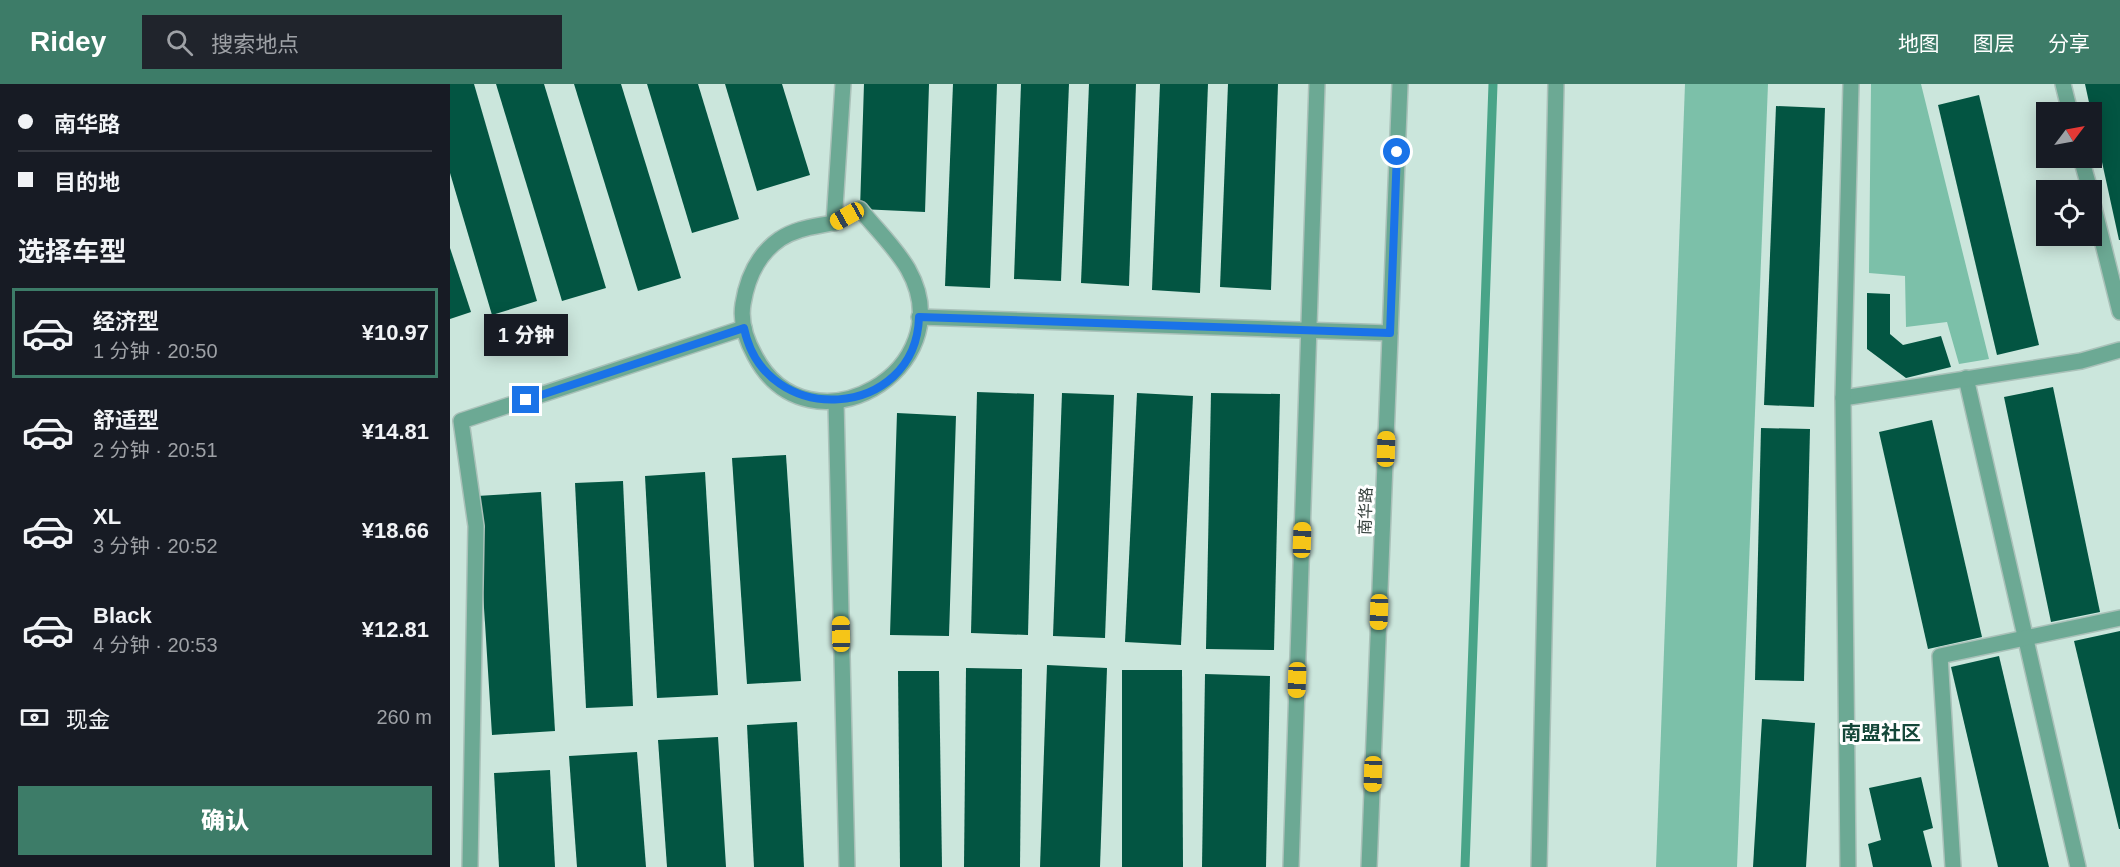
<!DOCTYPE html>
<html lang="zh">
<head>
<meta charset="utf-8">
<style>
  :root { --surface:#171b24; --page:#20242c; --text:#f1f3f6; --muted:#9ea1a6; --line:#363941; --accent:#3d7c68 }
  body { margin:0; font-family:Helvetica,"Noto Sans SC",sans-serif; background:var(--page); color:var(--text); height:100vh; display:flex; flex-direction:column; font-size:22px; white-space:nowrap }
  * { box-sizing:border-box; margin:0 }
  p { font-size:20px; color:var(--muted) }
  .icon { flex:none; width:33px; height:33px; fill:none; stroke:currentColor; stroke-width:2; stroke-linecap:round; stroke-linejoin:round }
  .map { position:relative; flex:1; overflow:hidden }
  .sheet { display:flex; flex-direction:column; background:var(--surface); width:450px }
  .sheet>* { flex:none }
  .guide { display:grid; align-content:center; height:132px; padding:0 18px; background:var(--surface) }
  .needle { width:39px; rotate:58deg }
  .controls { position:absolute; left:1586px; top:18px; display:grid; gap:12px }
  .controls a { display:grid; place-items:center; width:66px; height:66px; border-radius:0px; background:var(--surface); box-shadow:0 3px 15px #0003; font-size:30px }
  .end { position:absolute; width:27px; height:27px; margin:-14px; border:8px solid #1a73e8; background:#fff; box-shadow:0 0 0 3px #fff }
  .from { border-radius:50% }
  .bubble { position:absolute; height:42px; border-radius:0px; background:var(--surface); box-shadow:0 3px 15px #0003; font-size:20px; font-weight:800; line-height:42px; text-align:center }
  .car { position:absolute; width:18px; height:36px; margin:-18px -9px; border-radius:8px; box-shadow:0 0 4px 2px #0007; background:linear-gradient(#f5c518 24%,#345 0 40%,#f5c518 0 76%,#345 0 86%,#f5c518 0) }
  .guide b { display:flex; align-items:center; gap:21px; height:57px; font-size:22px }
  .guide b+b { border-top:2px solid var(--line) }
  .guide i { width:15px; height:15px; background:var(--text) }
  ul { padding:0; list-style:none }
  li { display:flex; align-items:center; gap:18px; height:90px; margin:0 12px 9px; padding:0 6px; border:3px solid transparent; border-radius:0px }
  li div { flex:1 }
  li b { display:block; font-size:22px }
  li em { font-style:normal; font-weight:800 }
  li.selected { border-color:var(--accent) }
  li>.icon { width:54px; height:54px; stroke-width:1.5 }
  h2 { padding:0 18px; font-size:27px; line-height:72px }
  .pay { display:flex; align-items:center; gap:15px; height:66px; padding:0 18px; font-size:22px }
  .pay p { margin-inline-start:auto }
  .button { display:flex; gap:12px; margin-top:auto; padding:12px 18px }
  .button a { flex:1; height:69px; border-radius:0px; background:var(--accent); color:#fff; font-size:24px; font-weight:800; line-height:69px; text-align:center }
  header { display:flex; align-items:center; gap:36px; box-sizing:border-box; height:84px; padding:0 30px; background:var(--accent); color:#fff }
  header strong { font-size:28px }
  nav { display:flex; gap:33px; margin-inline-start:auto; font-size:21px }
  .search { width:420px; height:54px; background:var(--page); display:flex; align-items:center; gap:15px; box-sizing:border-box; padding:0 21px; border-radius:0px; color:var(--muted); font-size:22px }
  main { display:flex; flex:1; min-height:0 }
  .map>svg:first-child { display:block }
</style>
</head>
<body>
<header>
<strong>Ridey</strong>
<div class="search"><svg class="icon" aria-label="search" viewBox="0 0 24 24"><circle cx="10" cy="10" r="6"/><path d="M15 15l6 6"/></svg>搜索地点</div>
<nav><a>地图</a><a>图层</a><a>分享</a></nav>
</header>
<main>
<section class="sheet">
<div class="guide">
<b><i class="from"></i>南华路</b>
<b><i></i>目的地</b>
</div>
<h2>选择车型</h2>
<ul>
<li class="selected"><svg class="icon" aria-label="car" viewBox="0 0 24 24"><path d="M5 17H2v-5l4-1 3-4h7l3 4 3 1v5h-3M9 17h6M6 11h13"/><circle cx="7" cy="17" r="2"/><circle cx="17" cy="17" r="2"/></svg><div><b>经济型</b><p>1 分钟 · 20:50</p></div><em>¥10.97</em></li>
<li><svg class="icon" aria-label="car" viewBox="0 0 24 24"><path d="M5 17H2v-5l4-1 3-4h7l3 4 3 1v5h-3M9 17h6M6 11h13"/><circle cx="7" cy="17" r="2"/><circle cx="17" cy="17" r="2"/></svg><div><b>舒适型</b><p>2 分钟 · 20:51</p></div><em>¥14.81</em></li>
<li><svg class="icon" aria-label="car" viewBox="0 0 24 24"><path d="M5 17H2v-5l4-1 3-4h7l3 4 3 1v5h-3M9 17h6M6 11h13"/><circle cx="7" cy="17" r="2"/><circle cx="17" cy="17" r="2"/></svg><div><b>XL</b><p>3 分钟 · 20:52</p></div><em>¥18.66</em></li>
<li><svg class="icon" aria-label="car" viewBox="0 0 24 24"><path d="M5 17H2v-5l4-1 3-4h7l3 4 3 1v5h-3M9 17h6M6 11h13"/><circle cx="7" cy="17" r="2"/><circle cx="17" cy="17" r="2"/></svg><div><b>Black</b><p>4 分钟 · 20:53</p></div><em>¥12.81</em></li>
</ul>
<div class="pay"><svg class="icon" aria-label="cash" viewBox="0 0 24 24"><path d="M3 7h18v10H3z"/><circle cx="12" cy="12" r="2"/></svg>现金<p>260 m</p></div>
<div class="button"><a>确认</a></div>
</section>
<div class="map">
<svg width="1670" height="783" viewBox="0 0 1670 783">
  <rect width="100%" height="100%" fill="#cbe6dc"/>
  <g fill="#7cc0a9">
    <polygon points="1235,0 1318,0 1287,783 1206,783"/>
    <polygon points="1421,0 1471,0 1539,275 1509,280 1497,238 1456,243 1455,192 1419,189"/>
  </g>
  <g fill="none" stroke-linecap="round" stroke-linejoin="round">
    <polyline stroke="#49a488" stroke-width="9" points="1015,783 1043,0"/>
  </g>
  <g fill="#035542">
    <polygon points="0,0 24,0 87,217 42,231 0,89"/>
    <polygon points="46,0 94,0 156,204 112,217"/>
    <polygon points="124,0 171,0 231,194 188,207"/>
    <polygon points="197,0 248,0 289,135 242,149"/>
    <polygon points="275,0 332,0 360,91 307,107"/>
    <polygon points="414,0 479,0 475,128 410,125"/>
    <polygon points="503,0 547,0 540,204 495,202"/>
    <polygon points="571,0 619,0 611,197 564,195"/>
    <polygon points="639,0 686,0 679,202 631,199"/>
    <polygon points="710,0 758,0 750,209 702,206"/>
    <polygon points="778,0 828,0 821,206 770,203"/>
    <polygon points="1635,0 1670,0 1670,156 1669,156"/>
    <polygon points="1529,11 1589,261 1547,271 1488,21"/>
    <polygon points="1326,22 1375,24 1364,323 1314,321"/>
    <polygon points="0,164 21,228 0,235"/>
    <polygon points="1417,209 1440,210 1440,250 1453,261 1491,252 1501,283 1456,294 1417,265"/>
    <polygon points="1603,303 1650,528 1601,538 1554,313"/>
    <polygon points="527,308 584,310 578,551 521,549"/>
    <polygon points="612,309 664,311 655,554 603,552"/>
    <polygon points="687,309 743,312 731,561 675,558"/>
    <polygon points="761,309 830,310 824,566 756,565"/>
    <polygon points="447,329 506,332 499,552 440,551"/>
    <polygon points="1482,336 1532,553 1478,565 1429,348"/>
    <polygon points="1311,344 1360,345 1354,597 1305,596"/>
    <polygon points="336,371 351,597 297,600 282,374"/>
    <polygon points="255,388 268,611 207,614 195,392"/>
    <polygon points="173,397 183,622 136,624 125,399"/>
    <polygon points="91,408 105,647 42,651 27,412"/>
    <polygon points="1670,547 1670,745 1669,745 1624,557"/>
    <polygon points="1549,572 1599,783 1548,783 1501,583"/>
    <polygon points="597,581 657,584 650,783 590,783"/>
    <polygon points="516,584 572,585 570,783 514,783"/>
    <polygon points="672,586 732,586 733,783 672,783"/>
    <polygon points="448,587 489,587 492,783 450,783"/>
    <polygon points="755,590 820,592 816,783 752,783"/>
    <polygon points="1312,635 1365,639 1356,783 1303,783"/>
    <polygon points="347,638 354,783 304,783 297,641"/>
    <polygon points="268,653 276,783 217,783 208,656"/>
    <polygon points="187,668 196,783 127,783 119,672"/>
    <polygon points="100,686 105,783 49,783 44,689"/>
    <polygon points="1471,693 1483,744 1473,747 1482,783 1423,783 1418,760 1431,756 1419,704"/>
  </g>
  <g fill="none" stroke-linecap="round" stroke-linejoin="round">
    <g stroke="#aac1b9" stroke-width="18">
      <g id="minor">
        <polyline points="1613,0 1620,28"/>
        <polyline points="1631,74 1640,106"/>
        <polyline points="1641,112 1670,228"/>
        <path d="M410 125C425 144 446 164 458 185 515 286 359 374 305 272 296 256 290 238 293 220 297 195 308 170 330 155 347 144 363 143 382 139 391 137 401 130 410 125Z"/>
        <polyline points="384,139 393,0"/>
        <polyline points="469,233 940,249"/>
        <polyline points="1516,294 1628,783"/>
        <polyline points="1393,314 1631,277 1670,266"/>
        <polyline points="386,318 397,783"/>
        <polyline points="20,783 26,442 11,337 294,244"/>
        <polyline points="841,783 867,0"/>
        <polyline points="919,783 950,0"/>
        <polyline points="1089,783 1106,0"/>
        <polyline points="1398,783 1393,314 1401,0"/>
        <polyline points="1503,783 1490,572 1670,534"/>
      </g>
    </g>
    <use href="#minor" stroke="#6ca994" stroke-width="15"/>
  </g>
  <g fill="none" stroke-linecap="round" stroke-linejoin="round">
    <path stroke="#1a73e8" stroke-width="8" d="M76 316 294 244C315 346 466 336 469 233L940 249 947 68"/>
  </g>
  <g text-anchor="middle" stroke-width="6" stroke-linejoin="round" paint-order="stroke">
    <g font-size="16" fill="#35403c" stroke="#fff">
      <text transform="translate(915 427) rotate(-88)" y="6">南华路</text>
    </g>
    <g font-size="20" font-weight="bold" fill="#144739" stroke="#fff">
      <text x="1431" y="656">南盟社区</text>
    </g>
  </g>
</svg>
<div class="controls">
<a><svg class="needle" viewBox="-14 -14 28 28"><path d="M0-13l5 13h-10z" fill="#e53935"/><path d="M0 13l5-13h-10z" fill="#9ea1a6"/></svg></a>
<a><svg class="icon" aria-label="locate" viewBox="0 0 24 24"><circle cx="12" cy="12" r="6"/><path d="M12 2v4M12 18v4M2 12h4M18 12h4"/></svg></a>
</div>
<i class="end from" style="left:947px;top:68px"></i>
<i class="end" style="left:76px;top:316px"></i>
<div class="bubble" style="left:34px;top:230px;width:84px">1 分钟</div>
<i class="car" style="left:397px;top:132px;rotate:241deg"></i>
<i class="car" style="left:936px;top:365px;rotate:2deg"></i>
<i class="car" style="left:852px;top:456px;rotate:2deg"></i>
<i class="car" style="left:929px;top:528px;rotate:182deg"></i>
<i class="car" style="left:391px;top:550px;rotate:359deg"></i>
<i class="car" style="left:847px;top:596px;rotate:182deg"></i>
<i class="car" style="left:923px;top:690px;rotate:182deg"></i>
</div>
</main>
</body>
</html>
